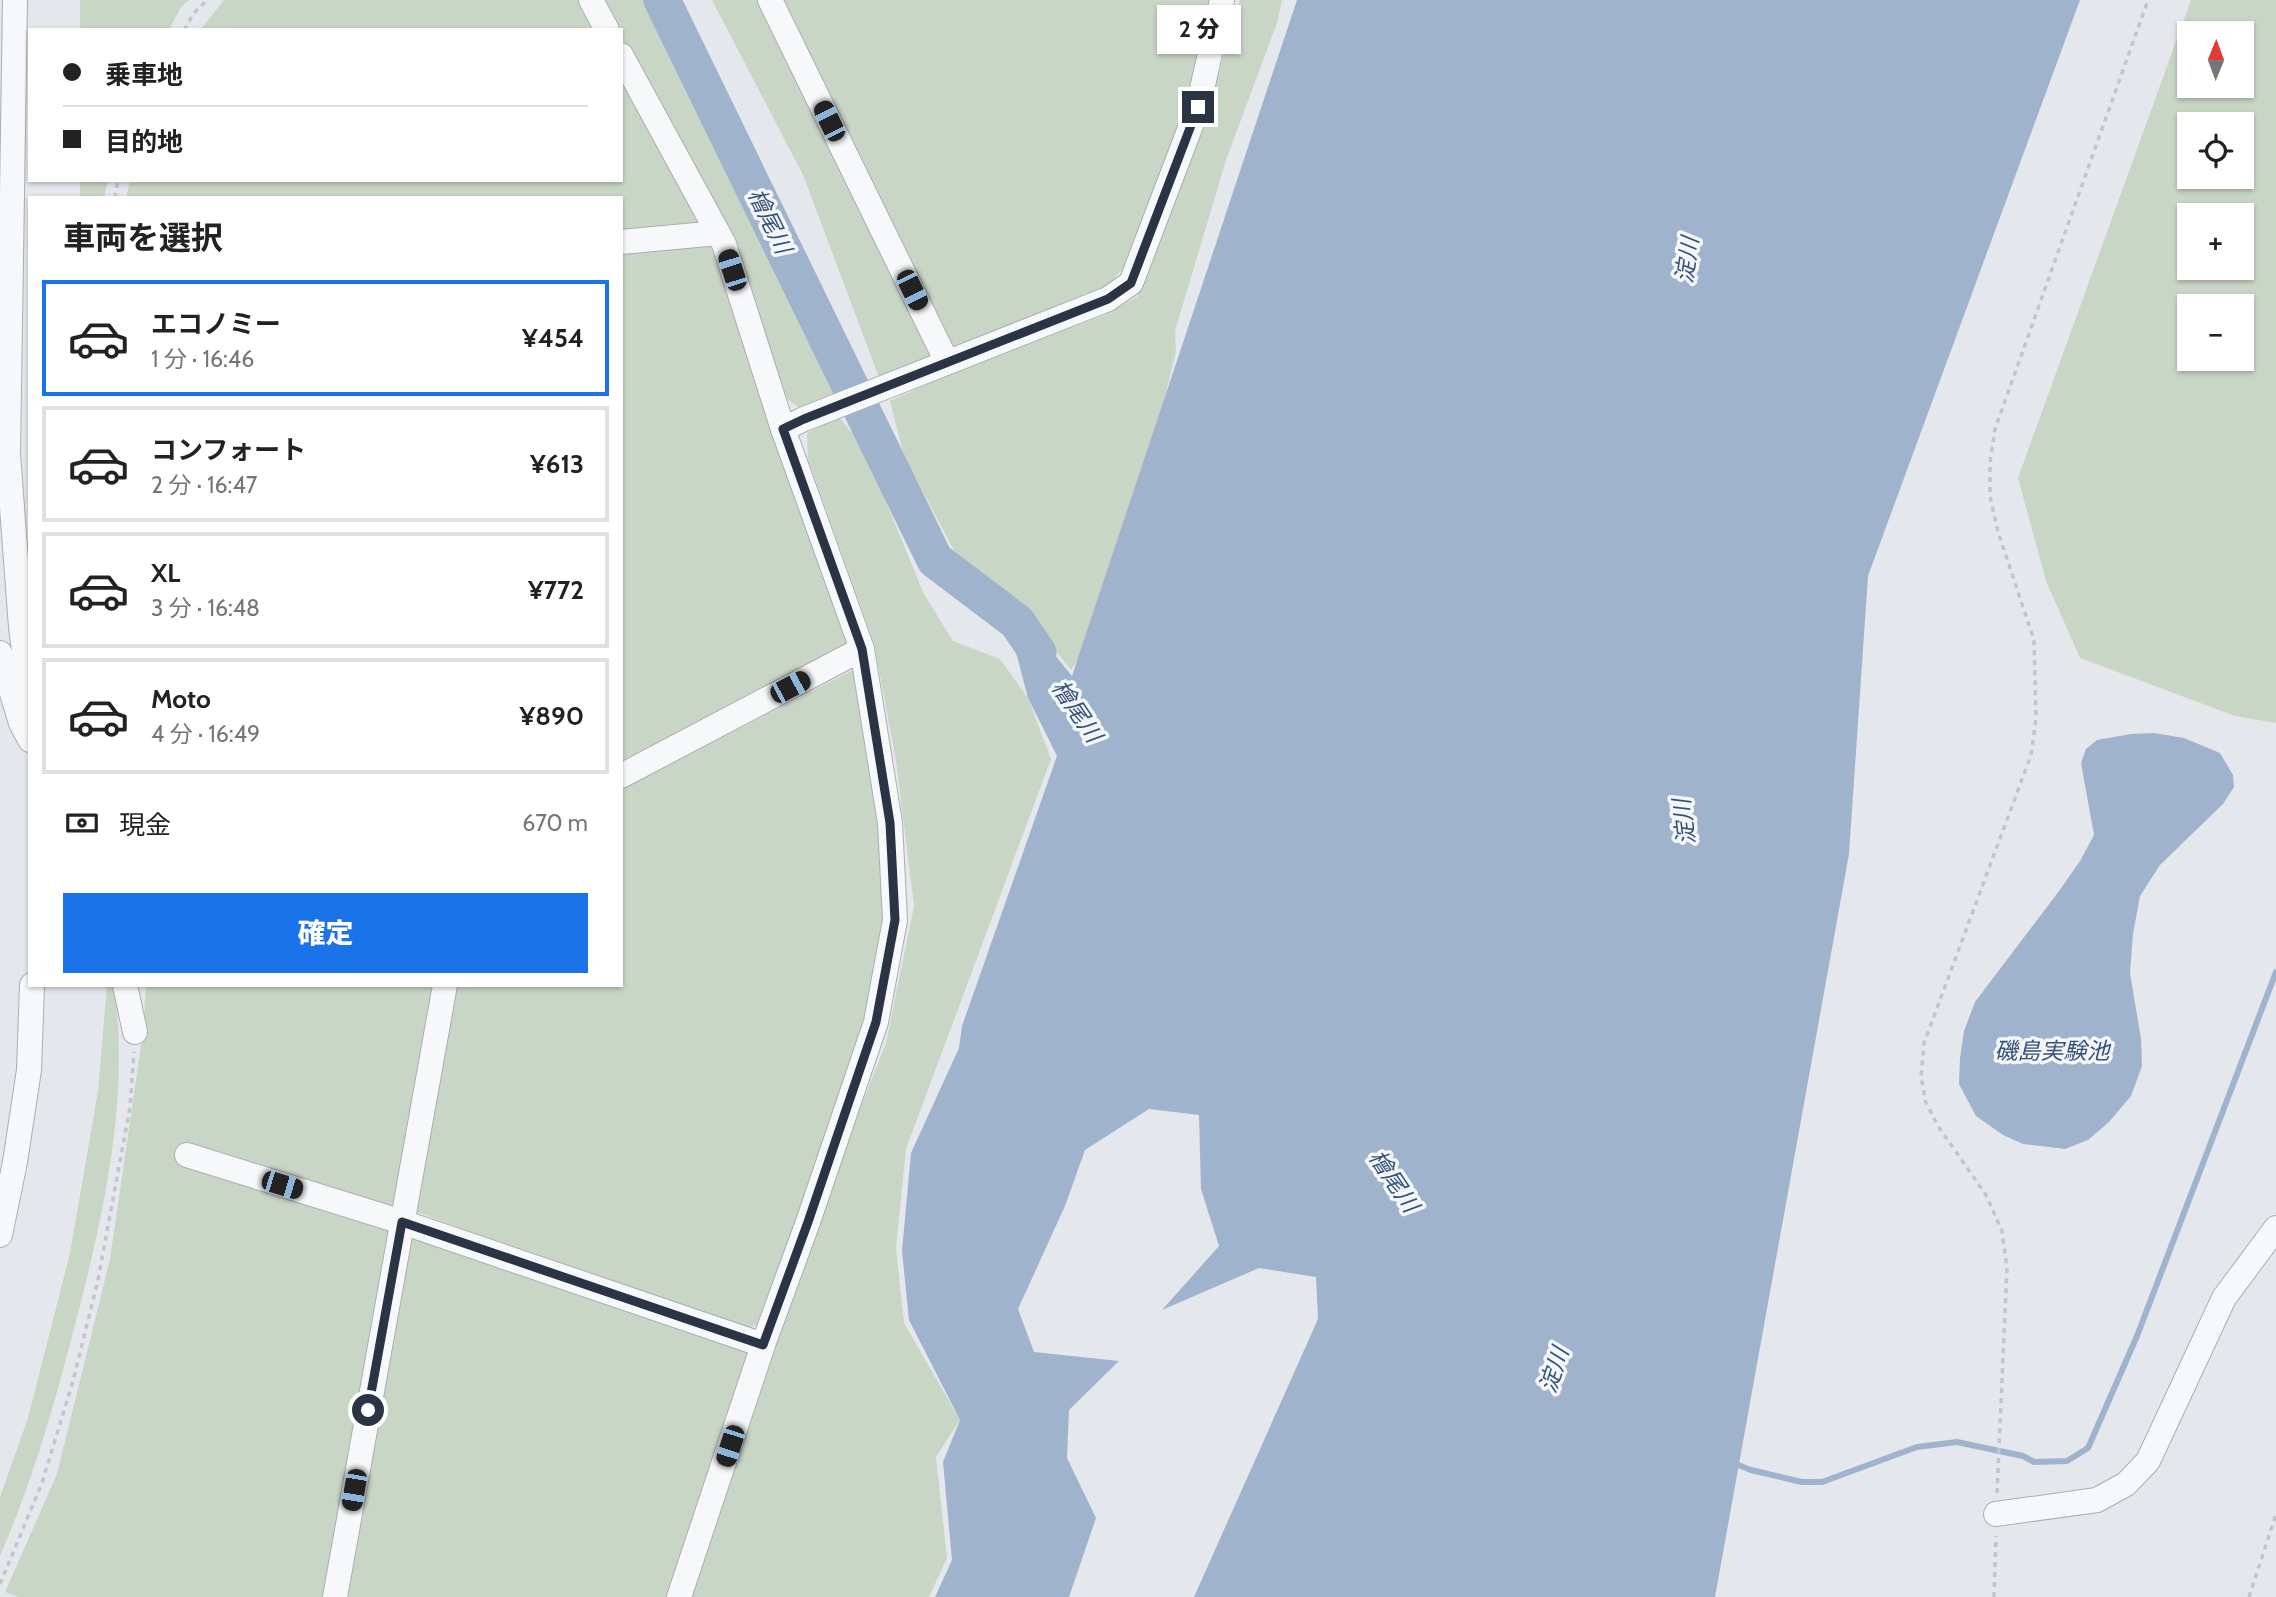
<!DOCTYPE html>
<html lang="ja">
<head>
<meta charset="utf-8">
<style>
  :root { --surface:#fff; --page:#f2f2f2; --text:#222; --muted:#767676; --line:#e0e0e0; --accent:#1a73e8 }
  body { margin:0; font-family:Cabin,"Noto Sans JP",sans-serif; background:var(--page); color:var(--text); height:100vh; display:flex; flex-direction:column; font-size:26px; white-space:nowrap }
  * { box-sizing:border-box; margin:0 }
  p { font-size:23px; color:var(--muted) }
  .icon { flex:none; width:38px; height:38px; fill:none; stroke:currentColor; stroke-width:2; stroke-linecap:round; stroke-linejoin:round }
  .map { position:relative; flex:1; overflow:hidden }
  .drawer { position:absolute; left:28px; top:196px; width:595px; height:791px; display:flex; flex-direction:column; background:var(--surface); border-radius:0px; box-shadow:0 2px 5px #0004 }
  .drawer>* { flex:none }
  .hud { position:absolute; left:28px; top:28px; width:595px; height:154px; border-radius:0px; box-shadow:0 2px 5px #0004; display:grid; align-content:center; height:154px; padding:0 35px; background:var(--surface) }
  .needle { width:46px; rotate:1deg }
  .tools { position:absolute; left:2177px; top:21px; display:grid; gap:14px }
  .tools a { display:grid; place-items:center; width:77px; height:77px; border-radius:0px; background:var(--surface); box-shadow:0 2px 5px #0004; font-size:35px }
  .end { position:absolute; width:32px; height:32px; margin:-16px; border:9px solid #2b3445; background:#fff; box-shadow:0 0 0 4px #fff }
  .from { border-radius:50% }
  .bubble { position:absolute; height:49px; border-radius:0px; background:var(--surface); box-shadow:0 2px 5px #0004; font-size:23px; font-weight:800; line-height:49px; text-align:center }
  .car { position:absolute; width:21px; height:42px; margin:-21px -10px; border-radius:9px; box-shadow:0 0 5px 2px #0007; background:linear-gradient(#222 24%,#8ab4d8 0 40%,#222 0 76%,#8ab4d8 0 86%,#222 0) }
  .hud b { display:flex; align-items:center; gap:24px; height:66px; font-size:26px }
  .hud b+b { border-top:2px solid var(--line) }
  .hud i { width:18px; height:18px; background:var(--text) }
  ul { padding:0; list-style:none }
  li { display:flex; align-items:center; gap:21px; height:116px; margin:0 14px 10px; padding:0 21px; border:4px solid var(--line); border-radius:0px }
  li div { flex:1 }
  li b { display:block; font-size:26px }
  li em { font-style:normal; font-weight:800 }
  li.current { border-color:var(--accent) }
  li>.icon { width:63px; height:63px; stroke-width:1.5 }
  h2 { padding:0 35px; font-size:32px; line-height:84px }
  .pay { display:flex; align-items:center; gap:18px; height:77px; padding:0 35px; font-size:26px }
  .pay p { margin-inline-start:auto }
  .primary-button { display:flex; gap:14px; margin-top:auto; padding:14px 35px }
  .primary-button a { flex:1; height:80px; border-radius:0px; background:var(--accent); color:#fff; font-size:28px; font-weight:800; line-height:80px; text-align:center }
  .map>svg:first-child { display:block }
</style>
</head>
<body>
<div class="map">
<svg width="2276" height="1597" viewBox="0 0 2276 1597">
  <rect width="100%" height="100%" fill="#e4e7ec"/>
  <g fill="#c9d6c5" fill-rule="evenodd">
    <polygon points="80,0 189,0 181,7 169,30 80,30"/>
    <polygon points="224,0 580,0 596,30 200,30"/>
    <polygon points="602,0 646,0 656,15 777,256 842,393 802,410 785,397 727,235 621,36 621,30 618,30"/>
    <polygon points="712,0 763,0 934,357 880,380 803,175"/>
    <polygon points="783,0 1212,0 1187,103 1132,259 1107,286 952,347"/>
    <polygon points="1240,0 1282,0 1277,23 1226,160 1175,331 1176,351 1164,401 1084,651 1071,670 1030,619 959,560 904,456 890,401 961,369 1104,315 1137,297 1219,72"/>
    <path d="M2191 0H2276V723L2235 716 2080 658 2046 581 2018 478ZM2189 33H2242V86H2189ZM2189 124H2242V177H2189ZM2189 215H2242V268H2189ZM2189 306H2242V359H2189Z"/>
    <polygon points="621,76 703,227 621,234 621,198 126,198 130,180 621,180"/>
    <polygon points="80,180 108,180 104,198 80,198"/>
    <polygon points="712,245 852,636 845,649 621,768 621,253"/>
    <polygon points="838,416 863,446 924,594 953,641 1000,659 1028,698 1051,759 906,1149 896,1248 904,1323 960,1420 936,1457 947,1558 929,1597 688,1597 813,1229 886,1043 914,906 896,761 874,643 808,459 807,433"/>
    <polygon points="855,669 884,824 886,918 859,1039 761,1323 740,1331 414,1211 453,985 621,985 621,789"/>
    <path d="M107 985H114C131 1103 101 1226 71 1340 52 1414 30 1487 0 1556V1497L28 1418 70 1253 98 1091Z"/>
    <polygon points="146,985 437,985 326,1597 18,1597 5,1592 57,1474 110,1259 143,1032"/>
    <polygon points="410,1236 753,1349 671,1597 346,1597"/>
  </g>
  <g fill="#9fb4cc">
    <polygon points="1297,0 2080,0 1868,576 1849,854 1715,1597 1194,1597 1318,1319 1316,1277 1259,1268 1162,1310 1219,1246 1201,1189 1199,1115 1149,1109 1085,1150 1065,1206 1018,1309 1034,1352 1119,1361 1069,1410 1067,1458 1096,1518 1069,1597 935,1597 952,1560 943,1462 960,1420 909,1320 902,1251 911,1153 959,1048 962,1026 1057,756 1028,698 1006,614 1006,601 1019,611 1072,676"/>
    <polygon points="2154,733 2184,738 2220,753 2233,775 2234,787 2223,804 2160,865 2140,896 2133,934 2130,973 2141,1039 2142,1066 2131,1096 2109,1122 2088,1140 2065,1149 2023,1144 2003,1135 1976,1116 1959,1084 1960,1058 1964,1031 1975,1002 2059,891 2080,861 2094,835 2081,763 2086,749 2097,740 2131,734"/>
  </g>
  <g fill="none" stroke-linecap="round" stroke-linejoin="round">
    <polyline stroke="#9fb4cc" stroke-width="6" points="1733,1463 1751,1470 1802,1482 1822,1482 1917,1447 1957,1442 2023,1456 2034,1462 2067,1461 2088,1448 2137,1336 2276,972"/>
    <polyline stroke="#9fb4cc" stroke-width="37" points="662,0 935,560 1017,622 1038,653"/>
    <g stroke="#a9aeb7" stroke-width="26">
      <g id="minor">
        <polyline points="15,0 8,454 21,627 30,697"/>
        <polyline points="591,0 607,30"/>
        <polyline points="770,0 947,362"/>
        <polyline points="621,55 724,244 783,429"/>
        <polyline points="621,242 718,233"/>
        <polyline points="0,653 21,723 30,740"/>
        <polyline points="621,776 862,649"/>
        <polyline points="125,985 135,1032"/>
        <polyline points="187,1155 402,1222 763,1345"/>
        <polyline points="0,1235 15,1162 29,1070 32,985"/>
        <polyline points="1996,1514 2097,1500 2126,1484 2148,1461 2224,1298 2276,1228"/>
        <polyline points="335,1597 445,985"/>
        <polyline points="679,1597 763,1345 808,1222 876,1022 895,920 890,823 862,649 783,429 804,419 1108,299 1131,283 1198,107 1222,0"/>
      </g>
    </g>
    <g stroke="#c2c5cb" stroke-width="3.5" stroke-dasharray="5 5" stroke-linecap="butt">
      <polyline points="184,30 194,13 207,0"/>
      <polyline points="115,198 118,180"/>
      <polyline points="1997,1493 2007,1268 2002,1231 1986,1195 1938,1126 1926,1103 1921,1077 1924,1043 2031,755 2036,719 2034,640 1998,532 1990,496 1990,462 1995,429 2148,0"/>
      <polyline points="0,1584 42,1483 73,1381 98,1280 130,1107 134,1052"/>
      <polyline points="1994,1597 1996,1536"/>
      <polyline points="2249,1597 2276,1514"/>
    </g>
    <use href="#minor" stroke="#f7f8fa" stroke-width="24"/>
  </g>
  <g fill="none" stroke-linecap="round" stroke-linejoin="round">
    <polyline stroke="#2b3445" stroke-width="9" points="368,1410 402,1222 763,1345 808,1222 876,1022 895,920 890,823 862,649 783,429 804,419 1108,299 1131,283 1198,107"/>
  </g>
  <g text-anchor="middle" stroke-width="7" stroke-linejoin="round" paint-order="stroke">
    <g font-size="23" font-style="italic" fill="#34527a" stroke="#f4f6f9">
      <text transform="translate(770 221) rotate(64)" y="8">檜尾川</text>
      <text transform="translate(1687 260) rotate(-82)" y="8">淀川</text>
      <text transform="translate(1077 711) rotate(56)" y="8">檜尾川</text>
      <text transform="translate(1684 822) rotate(-97)" y="8">淀川</text>
      <text x="2052" y="1059">磯島実験池</text>
      <text transform="translate(1394 1181) rotate(56)" y="8">檜尾川</text>
      <text transform="translate(1554 1370) rotate(-72)" y="8">淀川</text>
    </g>
  </g>
</svg>
<div class="tools">
<a><svg class="needle" viewBox="-14 -14 28 28"><path d="M0-13l5 13h-10z" fill="#e53935"/><path d="M0 13l5-13h-10z" fill="#767676"/></svg></a>
<a><svg class="icon" aria-label="locate" viewBox="0 0 24 24"><circle cx="12" cy="12" r="6"/><path d="M12 2v4M12 18v4M2 12h4M18 12h4"/></svg></a>
<a>+</a>
<a>−</a>
</div>
<i class="end from" style="left:368px;top:1410px"></i>
<i class="end" style="left:1198px;top:107px"></i>
<div class="bubble" style="left:1157px;top:5px;width:84px">2 分</div>
<i class="car" style="left:829px;top:121px;rotate:334deg"></i>
<i class="car" style="left:732px;top:270px;rotate:342deg"></i>
<i class="car" style="left:912px;top:290px;rotate:154deg"></i>
<i class="car" style="left:790px;top:687px;rotate:62deg"></i>
<i class="car" style="left:282px;top:1185px;rotate:107deg"></i>
<i class="car" style="left:730px;top:1446px;rotate:198deg"></i>
<i class="car" style="left:354px;top:1490px;rotate:190deg"></i>
<div class="hud">
<b><i class="from"></i>乗車地</b>
<b><i></i>目的地</b>
</div>
<section class="drawer">
<h2>車両を選択</h2>
<ul>
<li class="current"><svg class="icon" aria-label="car" viewBox="0 0 24 24"><path d="M5 17H2v-5l4-1 3-4h7l3 4 3 1v5h-3M9 17h6M6 11h13"/><circle cx="7" cy="17" r="2"/><circle cx="17" cy="17" r="2"/></svg><div><b>エコノミー</b><p>1 分 · 16:46</p></div><em>¥454</em></li>
<li><svg class="icon" aria-label="car" viewBox="0 0 24 24"><path d="M5 17H2v-5l4-1 3-4h7l3 4 3 1v5h-3M9 17h6M6 11h13"/><circle cx="7" cy="17" r="2"/><circle cx="17" cy="17" r="2"/></svg><div><b>コンフォート</b><p>2 分 · 16:47</p></div><em>¥613</em></li>
<li><svg class="icon" aria-label="car" viewBox="0 0 24 24"><path d="M5 17H2v-5l4-1 3-4h7l3 4 3 1v5h-3M9 17h6M6 11h13"/><circle cx="7" cy="17" r="2"/><circle cx="17" cy="17" r="2"/></svg><div><b>XL</b><p>3 分 · 16:48</p></div><em>¥772</em></li>
<li><svg class="icon" aria-label="car" viewBox="0 0 24 24"><path d="M5 17H2v-5l4-1 3-4h7l3 4 3 1v5h-3M9 17h6M6 11h13"/><circle cx="7" cy="17" r="2"/><circle cx="17" cy="17" r="2"/></svg><div><b>Moto</b><p>4 分 · 16:49</p></div><em>¥890</em></li>
</ul>
<div class="pay"><svg class="icon" aria-label="cash" viewBox="0 0 24 24"><path d="M3 7h18v10H3z"/><circle cx="12" cy="12" r="2"/></svg>現金<p>670 m</p></div>
<div class="primary-button"><a>確定</a></div>
</section>
</div>
</body>
</html>
